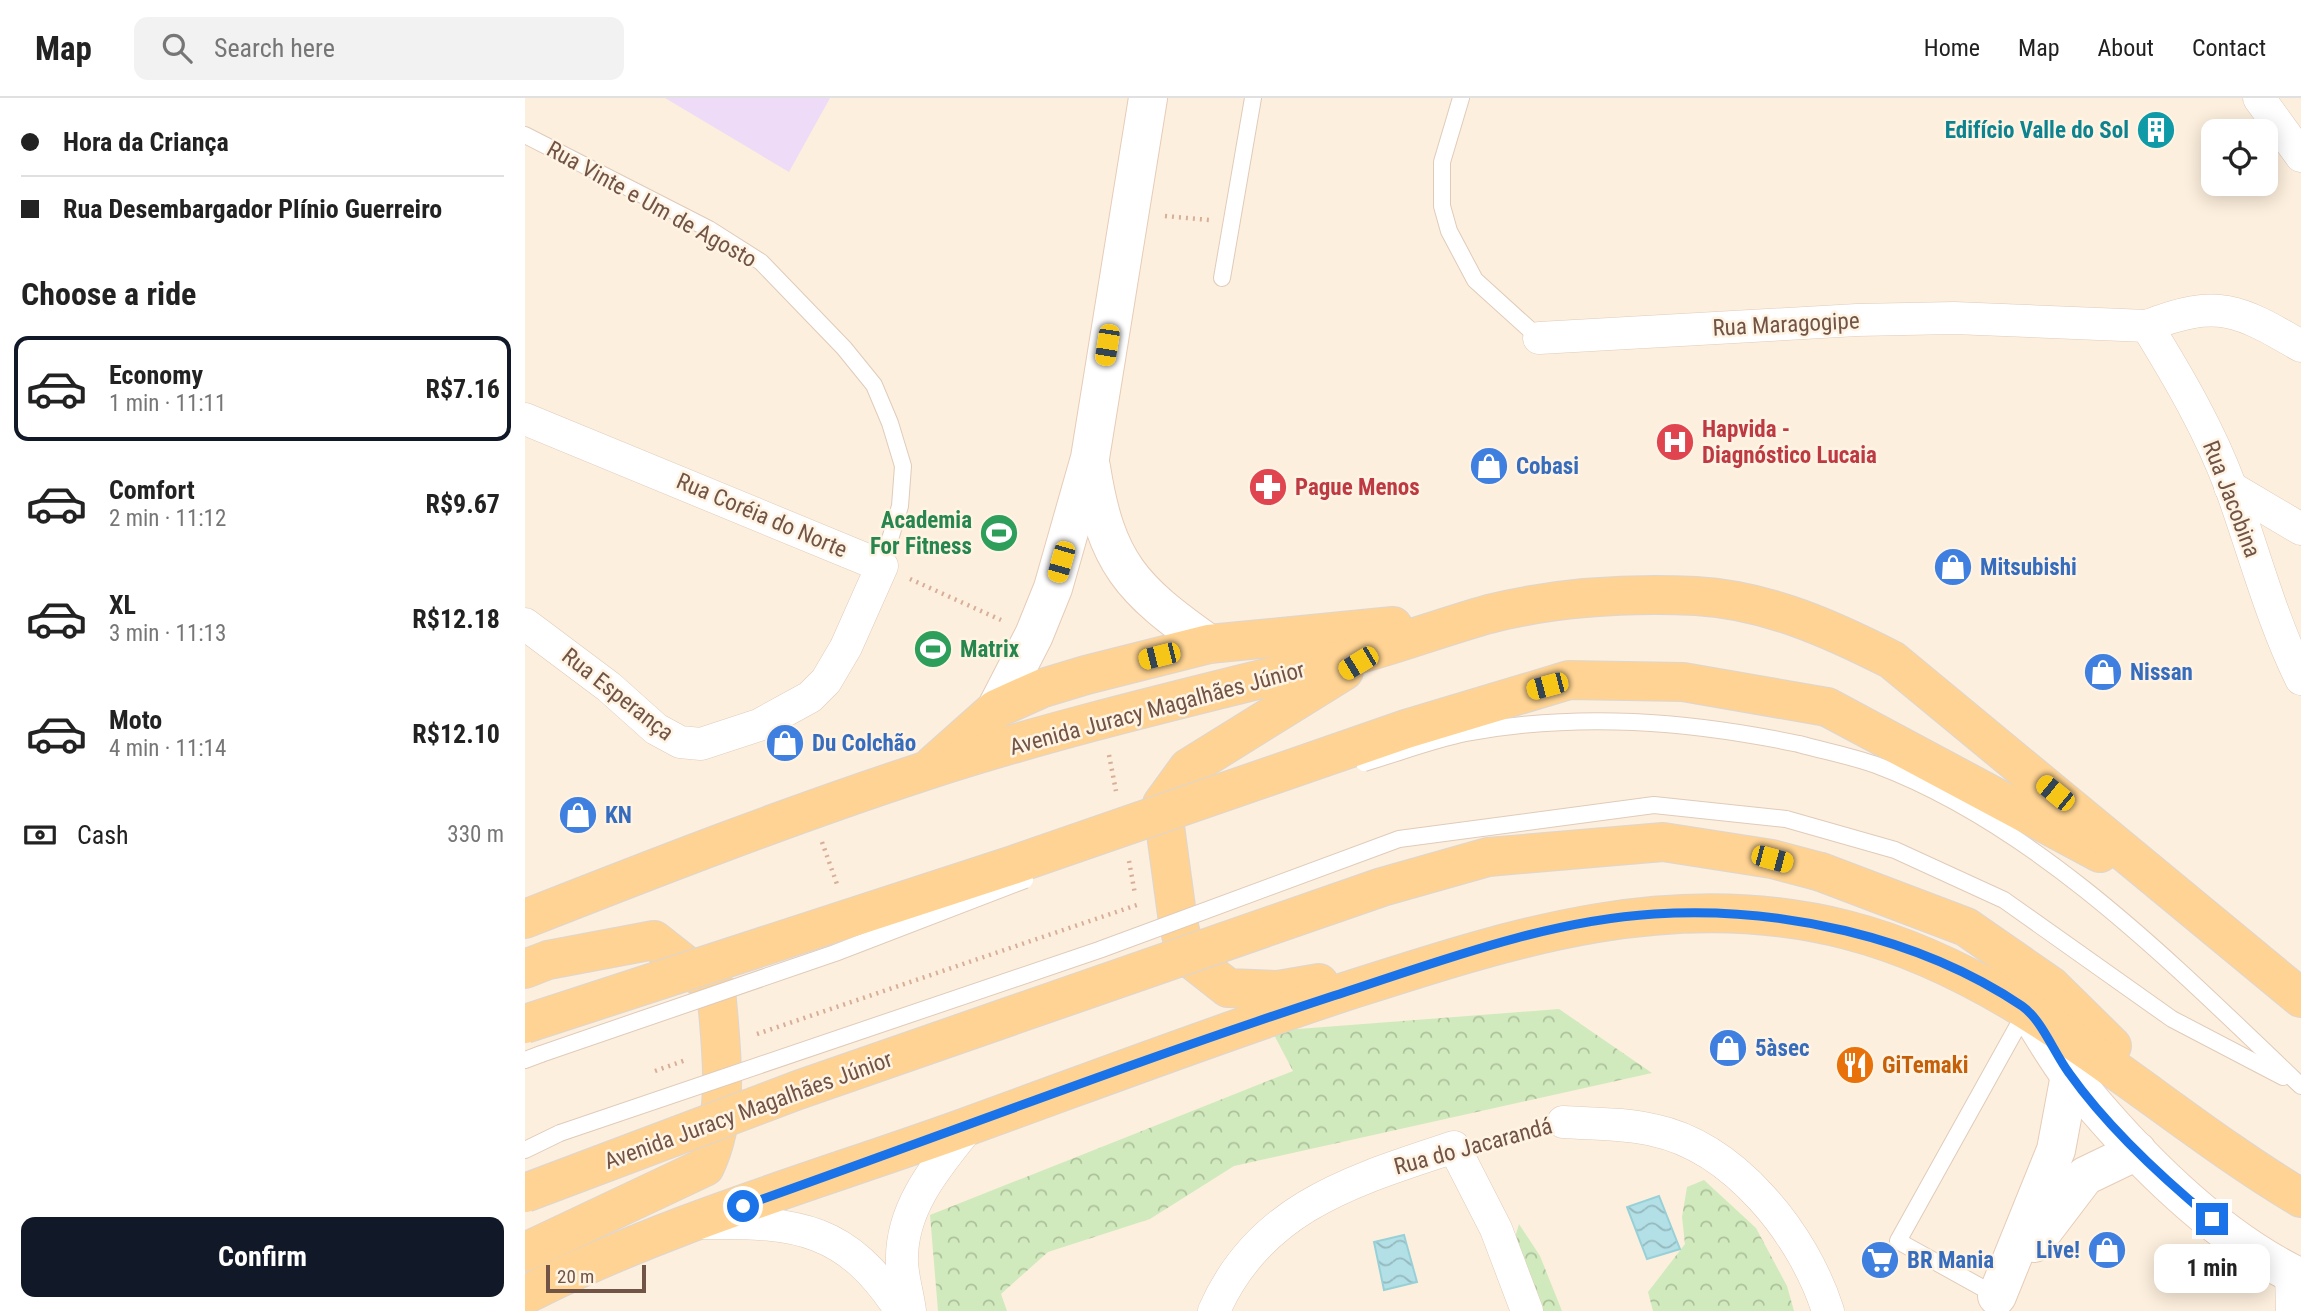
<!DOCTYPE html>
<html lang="en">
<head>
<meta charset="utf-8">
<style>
  :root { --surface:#fff; --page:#f2f2f2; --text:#222; --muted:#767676; --line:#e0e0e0; --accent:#111827 }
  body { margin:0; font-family:"Roboto Condensed",sans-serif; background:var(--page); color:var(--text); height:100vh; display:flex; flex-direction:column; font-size:26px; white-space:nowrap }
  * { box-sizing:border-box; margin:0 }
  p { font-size:23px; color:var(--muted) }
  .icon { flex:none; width:38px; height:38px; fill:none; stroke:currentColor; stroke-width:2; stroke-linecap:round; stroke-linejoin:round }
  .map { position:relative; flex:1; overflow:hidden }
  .panel { display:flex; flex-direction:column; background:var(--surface); width:525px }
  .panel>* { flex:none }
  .guide { display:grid; align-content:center; height:154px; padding:0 21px; background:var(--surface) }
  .buttons { position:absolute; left:1676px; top:21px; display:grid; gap:14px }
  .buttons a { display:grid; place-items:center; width:77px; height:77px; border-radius:14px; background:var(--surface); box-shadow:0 4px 18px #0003; font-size:35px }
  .scale { position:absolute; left:21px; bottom:18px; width:100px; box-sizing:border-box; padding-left:7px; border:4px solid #725446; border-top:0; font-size:19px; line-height:24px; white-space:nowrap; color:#725446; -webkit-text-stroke:5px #fff4e4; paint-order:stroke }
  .end { position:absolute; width:32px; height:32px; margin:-16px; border:9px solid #1a73e8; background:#fff; box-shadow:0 0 0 4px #fff }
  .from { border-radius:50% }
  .bubble { position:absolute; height:49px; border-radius:14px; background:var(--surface); box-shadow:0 4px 18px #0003; font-size:23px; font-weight:700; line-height:49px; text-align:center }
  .car { position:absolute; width:21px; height:42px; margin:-21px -10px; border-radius:9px; box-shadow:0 0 5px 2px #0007; background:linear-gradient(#f5c518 24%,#345 0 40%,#f5c518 0 76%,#345 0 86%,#f5c518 0) }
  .guide b { display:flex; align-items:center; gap:24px; height:66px; font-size:26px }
  .guide b+b { border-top:2px solid var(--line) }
  .guide i { width:18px; height:18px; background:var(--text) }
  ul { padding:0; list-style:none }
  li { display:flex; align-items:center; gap:21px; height:105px; margin:0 14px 10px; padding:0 7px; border:4px solid transparent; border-radius:14px }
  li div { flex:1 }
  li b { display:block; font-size:26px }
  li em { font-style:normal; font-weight:700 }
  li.current { border-color:var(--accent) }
  li>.icon { width:63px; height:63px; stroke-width:1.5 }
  h2 { padding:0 21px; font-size:32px; line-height:84px }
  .pay { display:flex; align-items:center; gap:18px; height:77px; padding:0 21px; font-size:26px }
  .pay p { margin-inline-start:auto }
  .action { display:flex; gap:14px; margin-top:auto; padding:14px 21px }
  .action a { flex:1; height:80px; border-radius:14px; background:var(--accent); color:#fff; font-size:28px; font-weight:700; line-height:80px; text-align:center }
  header { display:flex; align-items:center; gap:42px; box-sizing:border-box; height:98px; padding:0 35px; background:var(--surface); border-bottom:2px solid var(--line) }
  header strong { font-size:33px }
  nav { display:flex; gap:38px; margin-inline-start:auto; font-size:24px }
  .search { width:490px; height:63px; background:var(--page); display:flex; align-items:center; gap:18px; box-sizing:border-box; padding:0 24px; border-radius:14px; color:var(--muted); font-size:26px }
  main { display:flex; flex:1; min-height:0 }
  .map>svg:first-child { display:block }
</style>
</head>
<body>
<header>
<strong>Map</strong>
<div class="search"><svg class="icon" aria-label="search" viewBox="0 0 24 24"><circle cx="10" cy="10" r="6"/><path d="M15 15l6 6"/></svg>Search here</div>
<nav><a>Home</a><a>Map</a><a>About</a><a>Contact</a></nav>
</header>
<main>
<section class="panel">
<div class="guide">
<b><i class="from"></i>Hora da Criança</b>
<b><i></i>Rua Desembargador Plínio Guerreiro</b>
</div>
<h2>Choose a ride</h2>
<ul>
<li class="current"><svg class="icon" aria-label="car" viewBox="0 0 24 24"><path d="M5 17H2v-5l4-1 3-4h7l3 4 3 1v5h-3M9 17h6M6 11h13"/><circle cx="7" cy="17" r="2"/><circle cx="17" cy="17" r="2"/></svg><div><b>Economy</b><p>1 min · 11:11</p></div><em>R$7.16</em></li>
<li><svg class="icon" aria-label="car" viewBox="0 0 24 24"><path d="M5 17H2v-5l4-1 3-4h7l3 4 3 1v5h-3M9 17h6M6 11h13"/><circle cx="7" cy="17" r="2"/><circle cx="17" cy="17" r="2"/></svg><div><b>Comfort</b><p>2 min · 11:12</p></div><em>R$9.67</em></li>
<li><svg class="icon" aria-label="car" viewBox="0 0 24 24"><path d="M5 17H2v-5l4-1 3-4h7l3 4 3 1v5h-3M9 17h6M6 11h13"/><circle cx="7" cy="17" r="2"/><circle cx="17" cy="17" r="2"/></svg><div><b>XL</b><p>3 min · 11:13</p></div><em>R$12.18</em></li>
<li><svg class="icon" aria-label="car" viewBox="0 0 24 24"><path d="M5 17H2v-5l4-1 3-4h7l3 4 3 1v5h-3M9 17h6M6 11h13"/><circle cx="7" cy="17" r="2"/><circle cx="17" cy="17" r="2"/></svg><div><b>Moto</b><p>4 min · 11:14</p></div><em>R$12.10</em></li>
</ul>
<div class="pay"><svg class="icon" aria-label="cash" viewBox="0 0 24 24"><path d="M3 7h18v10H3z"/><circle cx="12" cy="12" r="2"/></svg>Cash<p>330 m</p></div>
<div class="action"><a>Confirm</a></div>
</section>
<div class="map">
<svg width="1776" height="1213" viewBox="0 0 1776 1213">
  <defs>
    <pattern id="forest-crowns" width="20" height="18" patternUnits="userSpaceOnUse" patternTransform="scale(1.75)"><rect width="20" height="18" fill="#d0eabd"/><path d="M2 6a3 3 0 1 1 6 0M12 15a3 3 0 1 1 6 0" fill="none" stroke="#adc09b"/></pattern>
    <pattern id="water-waves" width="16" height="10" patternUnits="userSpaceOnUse" patternTransform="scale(1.75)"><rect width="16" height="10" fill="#b2e0e6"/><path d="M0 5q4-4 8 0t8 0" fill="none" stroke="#95b8bc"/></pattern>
  </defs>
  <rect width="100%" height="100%" fill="#fdefdd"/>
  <polygon fill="#eddbf8" points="140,0 305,0 264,74"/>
  <g fill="url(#forest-crowns)">
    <polygon points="1034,911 1127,975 709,1068 625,1121 523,1154 476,1196 482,1213 413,1213 405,1117 768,973 747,933"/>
    <polygon points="1179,1082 1231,1130 1262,1188 1269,1213 1128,1213 1123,1194 1160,1146 1157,1119 1162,1089"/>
    <polygon points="994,1126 1015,1158 1037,1213 1008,1213 987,1150"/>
  </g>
  <g fill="url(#water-waves)" stroke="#98d0d8" stroke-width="2">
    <polygon points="1134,1098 1155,1151 1122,1161 1102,1109"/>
    <polygon points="879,1137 892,1184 859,1192 849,1144"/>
  </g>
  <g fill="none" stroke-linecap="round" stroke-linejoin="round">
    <g stroke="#e0cbba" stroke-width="18">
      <g id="lane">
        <polyline points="936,0 917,64 917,108 924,133 950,182 1014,240"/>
        <polyline points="0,37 184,131 236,164 319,250 349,287 365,325 378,368 375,408 357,468"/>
        <polyline points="697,180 728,0"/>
        <path d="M1274 646C1299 653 1326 658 1351 667 1514 728 1653 871 1776 988"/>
        <polyline points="1261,721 1370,752 1479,802 1647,921 1758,979"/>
        <polyline points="0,962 16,956"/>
        <polyline points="0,1052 35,1035"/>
        <polyline points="1472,1198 1373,1143 1501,913"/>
      </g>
    </g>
    <g stroke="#e0cbba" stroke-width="33">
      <g id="street">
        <polyline points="1734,0 1776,58"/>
        <path d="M1622 228C1654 280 1685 333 1706 390 1729 454 1746 520 1776 581"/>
        <path d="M1014 240 1332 222 1429 220 1622 228C1693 200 1714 212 1776 248"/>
        <polyline points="0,321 357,468 321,549 301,583 285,599 234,627 176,646 155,644 131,631 84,589 0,526"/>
        <polyline points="1705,389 1776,431"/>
        <path d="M1038 1024C1067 1026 1099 1025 1128 1032 1210 1049 1279 1137 1303 1213"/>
        <path d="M180 1125C274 1124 322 1130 376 1213"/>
        <polyline points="1766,1175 1767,1213"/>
        <path d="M385 1213C383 1197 378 1181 377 1165 375 1110 412 1068 444 1028"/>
        <path d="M689 1213C735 1108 830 1082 929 1049L971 1131 1002 1213"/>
      </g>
    </g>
    <g stroke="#e5ccb8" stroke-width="40">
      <g id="secondary">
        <path d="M566 369C581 465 606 491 684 546"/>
        <polyline points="471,611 509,537 528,490 565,360 623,0"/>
        <path d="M1502 911C1516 933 1530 958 1546 979 1607 1054 1688 1138 1776 1180"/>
        <polyline points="1509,1145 1560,1078 1612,1053"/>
        <polyline points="1472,1198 1531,1052 1545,977"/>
      </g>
    </g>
    <g stroke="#ddd6d3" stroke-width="40">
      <g id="primary">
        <polyline points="1302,609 1575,755"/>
        <polyline points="408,667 471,611 518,590 561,577 684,546 868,528"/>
        <polyline points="1296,774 1441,829 1526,888 1587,948"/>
        <path d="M0 821C132 769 263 718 397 674 534 629 674 597 813 562 865 549 914 530 964 516 1031 499 1103 495 1171 498 1242 502 1306 531 1367 562L1776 900"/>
        <path d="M0 871 23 862 129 842 191 891C196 951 206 1014 180 1069L0 1154"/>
        <polyline points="794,885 753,892 703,890 661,857 653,824 637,706 663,670 819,573"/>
        <path d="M0 1197C140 1125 294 1082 441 1029 568 983 694 935 822 893 987 840 1147 787 1322 832 1497 877 1625 1010 1776 1100"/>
      </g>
    </g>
    <g stroke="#d7af99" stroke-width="4.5" stroke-dasharray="2 5" stroke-linecap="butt">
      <polyline points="640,118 684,122"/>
      <polyline points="385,481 476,522"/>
      <polyline points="584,657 591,693"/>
      <polyline points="297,744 313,789"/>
      <polyline points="604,763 610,796"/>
      <polyline points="232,936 612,807"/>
      <polyline points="130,973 161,962"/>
      <polyline points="960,1041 1009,1029"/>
    </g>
    <use href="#lane" stroke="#fff" stroke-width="16"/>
    <use href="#street" stroke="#fff" stroke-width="32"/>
    <use href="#secondary" stroke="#fff" stroke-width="38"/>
    <use href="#primary" stroke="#fed393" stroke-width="38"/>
    <g stroke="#e0cbba" stroke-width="18" stroke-linecap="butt">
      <g id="lane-bridge">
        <path d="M839 665C873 655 907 642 941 635 1053 614 1164 623 1274 646"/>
        <polyline points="16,956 310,855 500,782"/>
        <polyline points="35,1035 574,852 874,741 1129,707 1261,721"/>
      </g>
    </g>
    <g stroke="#ddd6d3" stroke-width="40" stroke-linecap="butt">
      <g id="primary-bridge">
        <polyline points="0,926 488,767 881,631 1044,582 1158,584 1302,609"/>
        <polyline points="0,1095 273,992 480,920 857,789 963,759 1138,744 1247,761 1296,774"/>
      </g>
    </g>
    <use href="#lane-bridge" stroke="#fff" stroke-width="16"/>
    <use href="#primary-bridge" stroke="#fed393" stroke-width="38"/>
  </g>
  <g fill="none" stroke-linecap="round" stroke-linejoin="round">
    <path stroke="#1a73e8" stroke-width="9" d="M218 1108C413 1039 607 964 805 899 910 865 1018 823 1129 816 1253 808 1393 838 1497 908 1517 922 1529 955 1544 975 1583 1030 1635 1078 1687 1121"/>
  </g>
  <defs>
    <g id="building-disc" transform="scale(2.0125)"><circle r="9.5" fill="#0f9aa8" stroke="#fff4e4"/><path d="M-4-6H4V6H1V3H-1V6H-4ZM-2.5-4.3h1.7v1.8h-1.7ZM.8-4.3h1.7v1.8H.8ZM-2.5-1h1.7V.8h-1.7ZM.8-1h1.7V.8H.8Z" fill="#fff"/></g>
    <g id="hospital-disc" transform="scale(2.0125)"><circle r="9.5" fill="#e0444e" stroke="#fff4e4"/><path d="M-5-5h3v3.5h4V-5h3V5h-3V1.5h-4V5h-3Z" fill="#fff"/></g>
    <g id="shop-disc" transform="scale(2.0125)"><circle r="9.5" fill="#3f7fe0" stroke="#fff4e4"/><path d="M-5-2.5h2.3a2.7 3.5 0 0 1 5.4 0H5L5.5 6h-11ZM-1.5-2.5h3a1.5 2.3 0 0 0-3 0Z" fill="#fff"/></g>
    <g id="pharmacy-disc" transform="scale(2.0125)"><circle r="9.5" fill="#e0444e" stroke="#fff4e4"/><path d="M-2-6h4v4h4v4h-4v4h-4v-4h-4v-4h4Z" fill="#fff"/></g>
    <g id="stadium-disc" transform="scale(2.0125)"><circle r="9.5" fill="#2e9e5b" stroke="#fff4e4"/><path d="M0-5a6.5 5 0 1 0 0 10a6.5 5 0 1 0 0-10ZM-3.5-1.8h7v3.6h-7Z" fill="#fff"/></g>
    <g id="restaurant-disc" transform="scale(2.0125)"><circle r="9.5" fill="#e8710a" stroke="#fff4e4"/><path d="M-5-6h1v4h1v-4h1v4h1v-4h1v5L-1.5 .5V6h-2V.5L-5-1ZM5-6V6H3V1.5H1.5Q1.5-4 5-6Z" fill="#fff"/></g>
    <g id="supermarket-disc" transform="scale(2.0125)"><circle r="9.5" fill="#3f7fe0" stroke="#fff4e4"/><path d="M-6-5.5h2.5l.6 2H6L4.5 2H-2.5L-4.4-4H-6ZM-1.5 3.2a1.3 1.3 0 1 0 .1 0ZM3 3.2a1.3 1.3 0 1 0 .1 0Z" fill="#fff"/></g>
  </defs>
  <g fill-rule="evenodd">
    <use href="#building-disc" x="1631" y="32"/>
    <use href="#hospital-disc" x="1150" y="344"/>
    <use href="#shop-disc" x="964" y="368"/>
    <use href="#pharmacy-disc" x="743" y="389"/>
    <use href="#stadium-disc" x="474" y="435"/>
    <use href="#shop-disc" x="1428" y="469"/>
    <use href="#stadium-disc" x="408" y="551"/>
    <use href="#shop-disc" x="1578" y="574"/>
    <use href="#shop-disc" x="260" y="645"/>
    <use href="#shop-disc" x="53" y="717"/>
    <use href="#shop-disc" x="1203" y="950"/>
    <use href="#restaurant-disc" x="1330" y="967"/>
    <use href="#shop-disc" x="1582" y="1152"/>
    <use href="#supermarket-disc" x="1355" y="1162"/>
  </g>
  <g text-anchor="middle" stroke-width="5" stroke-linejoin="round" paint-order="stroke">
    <g font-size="23" font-weight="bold" fill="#0d838f" stroke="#fff4e4" text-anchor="end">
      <text x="1604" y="40">Edifício Valle do Sol</text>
    </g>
    <g font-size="23" fill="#725446" stroke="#fff4e4">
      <text transform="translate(127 106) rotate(29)" y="8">Rua Vinte e Um de Agosto</text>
      <text transform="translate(1261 226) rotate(-3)" y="8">Rua Maragogipe</text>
      <text transform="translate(1707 401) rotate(69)" y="8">Rua Jacobina</text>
      <text transform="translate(237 417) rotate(23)" y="8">Rua Coréia do Norte</text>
      <text transform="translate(93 596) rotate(38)" y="8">Rua Esperança</text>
      <text transform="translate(632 610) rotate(-15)" y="8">Avenida Juracy Magalhães Júnior</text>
      <text transform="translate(223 1012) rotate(-20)" y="8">Avenida Juracy Magalhães Júnior</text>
      <text transform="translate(948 1048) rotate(-15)" y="8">Rua do Jacarandá</text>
    </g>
    <g font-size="23" font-weight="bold" fill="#be3a42" stroke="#fff4e4" text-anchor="start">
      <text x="1177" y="339">Hapvida -<tspan x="1177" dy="26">Diagnóstico Lucaia</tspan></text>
      <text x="770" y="397">Pague Menos</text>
    </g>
    <g font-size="23" font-weight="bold" fill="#366cbe" stroke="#fff4e4" text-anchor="start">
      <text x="991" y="376">Cobasi</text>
      <text x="1455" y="477">Mitsubishi</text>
      <text x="1605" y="582">Nissan</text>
      <text x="287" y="653">Du Colchão</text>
      <text x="80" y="725">KN</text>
      <text x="1230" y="958">5àsec</text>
      <text x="1555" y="1160" text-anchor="end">Live!</text>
      <text x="1382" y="1170">BR Mania</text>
    </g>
    <g font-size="23" font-weight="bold" fill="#27864d" stroke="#fff4e4" text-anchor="end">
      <text x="447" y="430">Academia<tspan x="447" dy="26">For Fitness</tspan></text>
      <text x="435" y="559" text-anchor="start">Matrix</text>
    </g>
    <g font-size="23" font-weight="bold" fill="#c56008" stroke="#fff4e4" text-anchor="start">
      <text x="1357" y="975">GiTemaki</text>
    </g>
  </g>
</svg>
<div class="buttons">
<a><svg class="icon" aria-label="locate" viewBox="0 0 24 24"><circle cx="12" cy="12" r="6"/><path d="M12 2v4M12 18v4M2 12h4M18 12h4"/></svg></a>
</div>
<div class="scale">20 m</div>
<i class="end from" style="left:218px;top:1108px"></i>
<i class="end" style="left:1687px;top:1121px"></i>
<div class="bubble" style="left:1629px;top:1146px;width:116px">1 min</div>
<i class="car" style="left:582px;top:247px;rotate:189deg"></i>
<i class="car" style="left:536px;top:464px;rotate:196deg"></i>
<i class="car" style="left:634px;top:558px;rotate:256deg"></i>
<i class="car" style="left:833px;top:565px;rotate:239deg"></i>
<i class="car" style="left:1022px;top:588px;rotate:255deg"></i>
<i class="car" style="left:1530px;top:695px;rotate:309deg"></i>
<i class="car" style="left:1247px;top:761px;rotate:105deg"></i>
</div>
</main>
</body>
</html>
